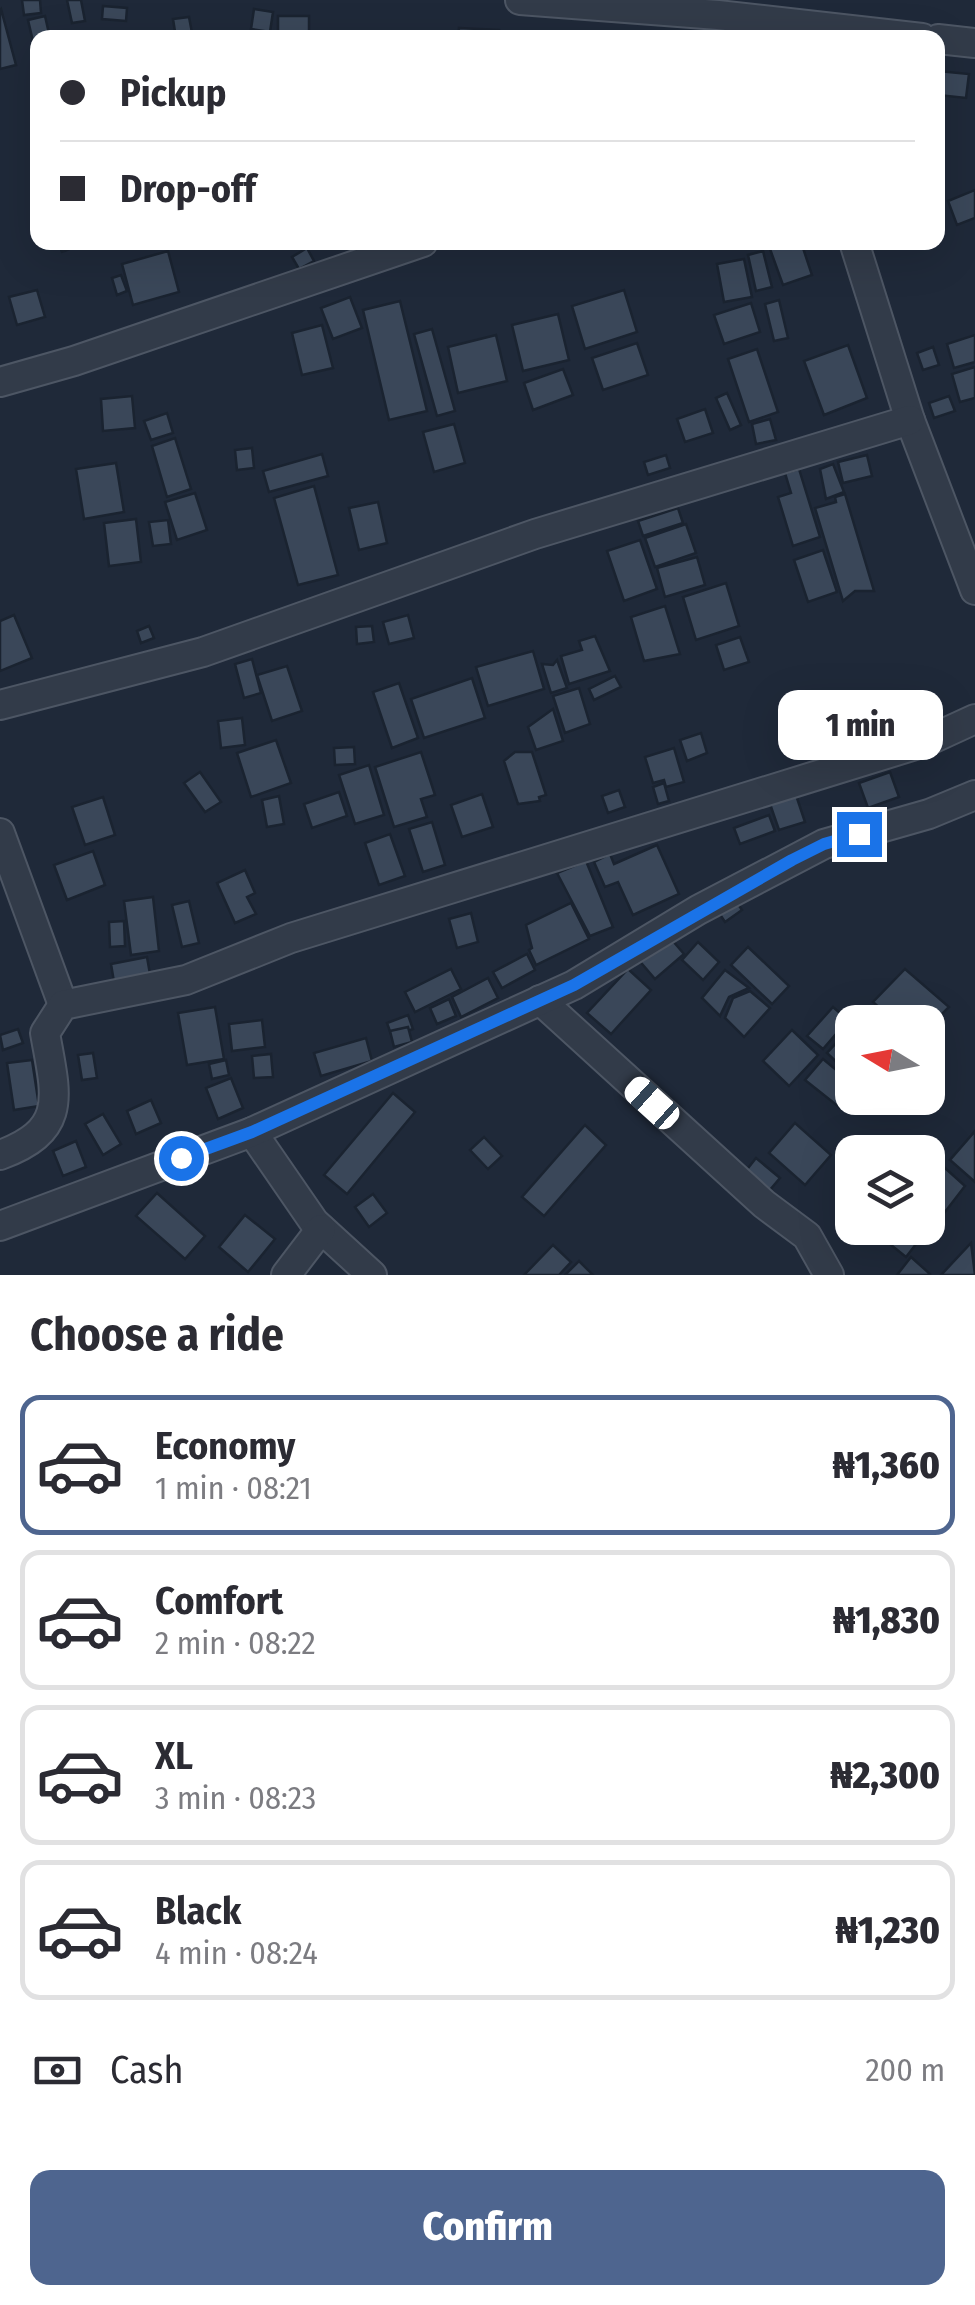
<!DOCTYPE html>
<html lang="en">
<head>
<meta charset="utf-8">
<style>
  :root { --surface:#fff; --page:#f7f7f7; --text:#2b2b33; --muted:#7c7c81; --line:#e1e1e2; --accent:#4e658f }
  body { margin:0; font-family:"Fira Sans Condensed",sans-serif; background:var(--page); color:var(--text); height:100vh; display:flex; flex-direction:column; font-size:38px; white-space:nowrap }
  * { box-sizing:border-box; margin:0 }
  p { font-size:32px; color:var(--muted) }
  .icon { flex:none; width:55px; height:55px; fill:none; stroke:currentColor; stroke-width:2; stroke-linecap:round; stroke-linejoin:round }
  .map { position:relative; height:1275px; overflow:hidden }
  .drawer { display:flex; flex-direction:column; background:var(--surface); flex:1 }
  .drawer>* { flex:none }
  .guide { position:absolute; left:30px; top:30px; width:915px; height:220px; border-radius:20px; box-shadow:0 10px 40px #0002; display:grid; align-content:center; height:220px; padding:0 30px; background:var(--surface) }
  .needle { width:65px; rotate:280deg }
  .buttons { position:absolute; left:835px; top:1005px; display:grid; gap:20px }
  .buttons a { display:grid; place-items:center; width:110px; height:110px; border-radius:20px; background:var(--surface); box-shadow:0 10px 40px #0002; font-size:50px }
  .end { position:absolute; width:45px; height:45px; margin:-22px; border:12px solid #1a73e8; background:#fff; box-shadow:0 0 0 5px #fff }
  .from { border-radius:50% }
  .bubble { position:absolute; height:70px; border-radius:20px; background:var(--surface); box-shadow:0 10px 40px #0002; font-size:32px; font-weight:800; line-height:70px; text-align:center }
  .car { position:absolute; width:30px; height:60px; margin:-30px -15px; border-radius:12px; box-shadow:0 0 8px 2px #0007; background:linear-gradient(#fff 24%,#345 0 40%,#fff 0 76%,#345 0 86%,#fff 0) }
  .guide b { display:flex; align-items:center; gap:35px; height:95px; font-size:38px }
  .guide b+b { border-top:2px solid var(--line) }
  .guide i { width:25px; height:25px; background:var(--text) }
  ul { padding:0; list-style:none }
  li { display:flex; align-items:center; gap:30px; height:140px; margin:0 20px 15px; padding:0 10px; border:5px solid var(--line); border-radius:20px }
  li div { flex:1 }
  li b { display:block; font-size:38px }
  li em { font-style:normal; font-weight:800 }
  li.active { border-color:var(--accent) }
  li>.icon { width:90px; height:90px; stroke-width:1.5 }
  h2 { padding:0 30px; font-size:45px; line-height:120px }
  .pay { display:flex; align-items:center; gap:25px; height:110px; padding:0 30px; font-size:38px }
  .pay p { margin-inline-start:auto }
  .action { display:flex; gap:20px; margin-top:auto; padding:20px 30px }
  .action a { flex:1; height:115px; border-radius:20px; background:var(--accent); color:#fff; font-size:40px; font-weight:800; line-height:115px; text-align:center }
  .map>svg:first-child { display:block }
</style>
</head>
<body>
<div class="map">
<svg width="975" height="1275" viewBox="0 0 975 1275">
  <rect width="100%" height="100%" fill="#1f2939"/>
  <g fill="#3a4759" stroke="#1a2330" stroke-width="2.5">
    <polygon points="22,0 40,0 41,13 24,15"/>
    <polygon points="67,0 81,0 85,21 72,23"/>
    <polygon points="103,6 127,8 126,21 102,19"/>
    <polygon points="1,9 16,65 0,69 0,10"/>
    <polygon points="254,9 273,12 270,32 251,29"/>
    <polygon points="45,16 50,38 38,38 35,50 28,20"/>
    <rect x="278" y="16" width="31" height="17"/>
    <polygon points="189,17 193,38 176,38 173,19"/>
    <polygon points="459,28 499,30 499,38 458,38"/>
    <polygon points="938,71 969,74 966,98 938,95"/>
    <polygon points="975,190 975,218 957,225 948,201"/>
    <polygon points="47,242 79,242 80,245 62,252 59,244 49,248"/>
    <polygon points="789,242 801,242 812,275 783,285 770,249"/>
    <polygon points="307,248 314,261 299,269 292,257"/>
    <polygon points="168,251 179,292 133,305 122,264"/>
    <polygon points="763,251 772,287 756,291 748,255"/>
    <polygon points="744,259 752,297 724,302 717,264"/>
    <polygon points="121,275 127,291 117,295 112,278"/>
    <polygon points="37,290 45,317 17,325 9,297"/>
    <polygon points="624,290 637,332 585,349 572,306"/>
    <polygon points="350,297 362,328 333,339 321,308"/>
    <polygon points="779,300 788,338 774,341 765,304"/>
    <polygon points="400,301 427,411 389,420 363,310"/>
    <polygon points="751,303 760,332 724,344 714,315"/>
    <polygon points="558,314 569,360 523,371 512,325"/>
    <polygon points="322,325 333,368 302,375 292,333"/>
    <polygon points="432,329 455,411 437,416 414,334"/>
    <polygon points="496,335 507,381 458,393 448,347"/>
    <polygon points="975,335 975,362 954,368 947,344"/>
    <polygon points="637,343 648,375 603,390 592,358"/>
    <polygon points="848,345 867,398 824,415 804,361"/>
    <polygon points="933,347 939,365 923,370 917,353"/>
    <polygon points="757,349 778,412 749,422 728,359"/>
    <polygon points="975,367 975,398 960,402 952,374"/>
    <polygon points="563,369 573,395 533,410 524,383"/>
    <polygon points="727,393 741,425 730,430 716,398"/>
    <polygon points="132,396 135,428 103,431 101,399"/>
    <polygon points="949,396 955,411 934,418 929,403"/>
    <polygon points="705,409 713,433 685,442 677,419"/>
    <polygon points="167,413 173,433 151,440 144,421"/>
    <polygon points="770,419 776,440 756,444 752,424"/>
    <polygon points="454,424 465,463 434,472 423,432"/>
    <polygon points="175,438 191,489 167,497 152,446"/>
    <polygon points="252,448 254,468 237,470 235,450"/>
    <polygon points="322,454 328,476 269,492 263,471"/>
    <polygon points="666,455 670,468 648,475 644,462"/>
    <polygon points="867,455 872,476 843,483 838,462"/>
    <polygon points="116,463 124,512 84,519 76,469"/>
    <polygon points="833,464 844,492 826,499 820,469"/>
    <polygon points="799,469 820,537 793,546 778,497 791,493 785,473"/>
    <polygon points="314,486 338,575 298,585 274,498"/>
    <polygon points="195,493 207,530 177,540 165,502"/>
    <polygon points="845,494 874,591 855,591 843,601 815,508 836,502 835,497"/>
    <polygon points="378,502 387,543 359,550 349,508"/>
    <polygon points="678,508 683,523 643,536 638,521"/>
    <polygon points="136,519 141,562 109,566 104,523"/>
    <polygon points="168,520 171,544 153,546 149,522"/>
    <polygon points="686,524 696,553 655,567 645,538"/>
    <polygon points="640,540 657,589 624,601 607,551"/>
    <polygon points="823,550 837,592 808,602 794,560"/>
    <polygon points="697,557 705,585 665,597 657,568"/>
    <polygon points="726,583 739,626 696,640 683,597"/>
    <polygon points="665,606 680,654 644,661 631,617"/>
    <polygon points="14,615 32,658 0,671 0,621"/>
    <polygon points="408,615 414,638 389,644 383,622"/>
    <polygon points="149,626 154,638 141,643 137,631"/>
    <polygon points="372,626 374,642 357,644 356,627"/>
    <polygon points="595,636 610,671 569,684 561,656 582,650 579,641"/>
    <polygon points="740,637 749,662 724,670 716,645"/>
    <polygon points="533,651 544,689 488,706 476,667"/>
    <polygon points="252,659 261,693 244,698 235,664"/>
    <polygon points="557,660 567,688 551,693 542,664 553,665"/>
    <polygon points="287,666 302,711 272,721 257,675"/>
    <polygon points="615,676 621,687 594,700 589,689"/>
    <polygon points="472,678 485,718 424,738 411,699"/>
    <polygon points="399,683 418,738 392,748 373,692"/>
    <polygon points="579,688 590,724 565,733 553,696"/>
    <polygon points="553,709 563,741 536,750 528,727"/>
    <polygon points="242,718 245,745 221,748 218,721"/>
    <polygon points="701,733 707,753 687,761 680,740"/>
    <polygon points="276,740 291,783 251,797 237,753"/>
    <polygon points="354,747 355,764 335,765 334,748"/>
    <polygon points="674,748 684,782 666,787 664,780 653,783 645,757"/>
    <polygon points="421,752 435,795 421,799 427,817 394,827 375,767"/>
    <polygon points="515,752 532,752 546,795 539,797 540,801 518,804 504,761"/>
    <polygon points="369,765 384,815 355,824 339,775"/>
    <polygon points="200,772 221,802 205,812 184,783"/>
    <polygon points="890,772 899,797 868,808 859,783"/>
    <polygon points="664,783 669,801 658,804 653,787"/>
    <polygon points="619,790 625,807 608,813 602,796"/>
    <polygon points="339,792 347,816 312,828 304,804"/>
    <polygon points="795,792 805,822 779,830 769,801"/>
    <polygon points="482,794 493,827 462,837 451,805"/>
    <polygon points="279,796 284,824 267,827 262,800"/>
    <polygon points="103,797 115,835 85,845 72,807"/>
    <polygon points="769,815 775,831 740,844 734,828"/>
    <polygon points="432,822 445,865 423,872 409,829"/>
    <polygon points="390,834 405,876 379,885 365,843"/>
    <polygon points="657,845 679,894 633,915 618,882 605,887 594,862 610,854 614,864"/>
    <polygon points="93,851 105,885 67,900 54,865"/>
    <polygon points="586,861 613,927 590,936 557,873"/>
    <polygon points="245,870 255,893 247,897 256,914 235,923 217,883"/>
    <polygon points="732,895 742,910 725,922 715,907"/>
    <polygon points="153,897 159,951 131,955 124,901"/>
    <polygon points="189,901 199,943 182,947 172,905"/>
    <polygon points="571,903 589,939 536,965 529,950 532,948 526,925"/>
    <polygon points="471,913 478,942 457,948 449,919"/>
    <polygon points="124,921 125,946 110,947 109,922"/>
    <polygon points="666,933 684,954 655,979 637,958"/>
    <polygon points="698,942 719,962 703,980 682,960"/>
    <polygon points="748,947 789,986 772,1004 731,965"/>
    <polygon points="527,954 535,970 502,988 493,972"/>
    <polygon points="147,957 150,974 114,982 111,964"/>
    <polygon points="451,969 461,989 415,1012 405,992"/>
    <polygon points="628,969 651,990 611,1034 587,1013"/>
    <polygon points="905,969 949,1007 928,1028 928,1022 895,1022 873,1002"/>
    <polygon points="725,970 749,988 729,997 720,1016 702,998"/>
    <polygon points="488,978 498,998 461,1017 452,997"/>
    <polygon points="750,991 770,1008 744,1037 725,1018 733,998"/>
    <polygon points="449,999 456,1016 437,1024 430,1008"/>
    <polygon points="215,1007 224,1059 187,1065 178,1013"/>
    <polygon points="833,1007 848,1020 823,1049 807,1036"/>
    <polygon points="408,1015 413,1029 392,1037 387,1023"/>
    <polygon points="262,1020 265,1047 232,1051 229,1024"/>
    <polygon points="852,1026 852,1077 827,1053"/>
    <polygon points="408,1027 412,1042 394,1047 390,1031"/>
    <polygon points="18,1029 23,1043 3,1050 0,1035"/>
    <polygon points="792,1030 818,1055 789,1086 763,1061"/>
    <polygon points="366,1038 372,1061 321,1076 314,1053"/>
    <polygon points="93,1053 97,1078 82,1080 78,1055"/>
    <polygon points="271,1054 273,1077 254,1078 252,1056"/>
    <polygon points="823,1059 852,1083 852,1090 839,1107 805,1080"/>
    <polygon points="32,1060 39,1106 14,1110 7,1063"/>
    <polygon points="226,1060 229,1075 212,1079 209,1064"/>
    <polygon points="231,1078 243,1108 218,1119 206,1088"/>
    <polygon points="393,1093 415,1112 347,1194 324,1175"/>
    <polygon points="151,1100 161,1123 136,1134 127,1111"/>
    <polygon points="103,1114 121,1144 103,1155 85,1124"/>
    <polygon points="795,1123 831,1155 805,1185 769,1153"/>
    <polygon points="585,1125 606,1145 544,1216 522,1197"/>
    <polygon points="975,1131 975,1182 950,1160"/>
    <polygon points="484,1137 502,1156 488,1169 470,1150"/>
    <polygon points="76,1141 86,1167 63,1176 53,1151"/>
    <polygon points="756,1158 780,1178 769,1191 745,1172"/>
    <polygon points="935,1159 965,1186 928,1234 921,1228 928,1228 928,1167"/>
    <polygon points="157,1193 205,1236 185,1259 136,1216"/>
    <polygon points="373,1194 387,1213 369,1227 355,1207"/>
    <polygon points="245,1215 275,1239 248,1272 219,1247"/>
    <polygon points="870,1228 907,1228 920,1239 906,1257"/>
    <polygon points="971,1243 975,1275 941,1275"/>
    <polygon points="553,1245 571,1262 559,1275 524,1275"/>
    <polygon points="911,1257 930,1274 929,1275 897,1275"/>
    <polygon points="579,1261 593,1275 565,1275"/>
  </g>
  <g fill="none" stroke-linecap="round" stroke-linejoin="round">
    <g stroke="#4d5664" stroke-width="32">
      <g id="street">
        <polyline points="520,0 718,15 922,38"/>
        <polyline points="938,39 975,43"/>
        <polyline points="854,242 910,420 975,590"/>
        <polyline points="0,382 74,361 423,242"/>
        <polyline points="0,705 203,652 535,534 910,420"/>
        <polyline points="0,833 63,1005"/>
        <polyline points="540,1000 764,1204 807,1236 829,1275"/>
        <polyline points="252,1132 314,1222 372,1275"/>
        <path d="M0 1155C69 1130 56 1095 45 1033L63 1005 186 980 291 938 925 742 975 719"/>
        <polyline points="0,1226 252,1132 574,985 698,910 824,844 929,814 975,795"/>
        <polyline points="286,1275 321,1229"/>
      </g>
    </g>
    <use href="#street" stroke="#323b49" stroke-width="28"/>
  </g>
  <g fill="none" stroke-linecap="round" stroke-linejoin="round">
    <polyline stroke="#1a73e8" stroke-width="12" points="181,1158 252,1132 574,985 792,860 824,844 859,834"/>
  </g>
</svg>
<div class="buttons">
<a><svg class="needle" viewBox="-14 -14 28 28"><path d="M0-13l5 13h-10z" fill="#e53935"/><path d="M0 13l5-13h-10z" fill="#7c7c81"/></svg></a>
<a><svg class="icon" aria-label="layers" viewBox="0 0 24 24"><path d="M12 4l9 5-9 5-9-5zM3 14l9 5 9-5"/></svg></a>
</div>
<i class="end from" style="left:181px;top:1158px"></i>
<i class="end" style="left:859px;top:834px"></i>
<div class="bubble" style="left:778px;top:690px;width:165px">1 min</div>
<i class="car" style="left:652px;top:1103px;rotate:312deg"></i>
<div class="guide">
<b><i class="from"></i>Pickup</b>
<b><i></i>Drop-off</b>
</div>
</div>
<section class="drawer">
<h2>Choose a ride</h2>
<ul>
<li class="active"><svg class="icon" aria-label="car" viewBox="0 0 24 24"><path d="M5 17H2v-5l4-1 3-4h7l3 4 3 1v5h-3M9 17h6M6 11h13"/><circle cx="7" cy="17" r="2"/><circle cx="17" cy="17" r="2"/></svg><div><b>Economy</b><p>1 min · 08:21</p></div><em>₦1,360</em></li>
<li><svg class="icon" aria-label="car" viewBox="0 0 24 24"><path d="M5 17H2v-5l4-1 3-4h7l3 4 3 1v5h-3M9 17h6M6 11h13"/><circle cx="7" cy="17" r="2"/><circle cx="17" cy="17" r="2"/></svg><div><b>Comfort</b><p>2 min · 08:22</p></div><em>₦1,830</em></li>
<li><svg class="icon" aria-label="car" viewBox="0 0 24 24"><path d="M5 17H2v-5l4-1 3-4h7l3 4 3 1v5h-3M9 17h6M6 11h13"/><circle cx="7" cy="17" r="2"/><circle cx="17" cy="17" r="2"/></svg><div><b>XL</b><p>3 min · 08:23</p></div><em>₦2,300</em></li>
<li><svg class="icon" aria-label="car" viewBox="0 0 24 24"><path d="M5 17H2v-5l4-1 3-4h7l3 4 3 1v5h-3M9 17h6M6 11h13"/><circle cx="7" cy="17" r="2"/><circle cx="17" cy="17" r="2"/></svg><div><b>Black</b><p>4 min · 08:24</p></div><em>₦1,230</em></li>
</ul>
<div class="pay"><svg class="icon" aria-label="cash" viewBox="0 0 24 24"><path d="M3 7h18v10H3z"/><circle cx="12" cy="12" r="2"/></svg>Cash<p>200 m</p></div>
<div class="action"><a>Confirm</a></div>
</section>
</body>
</html>
